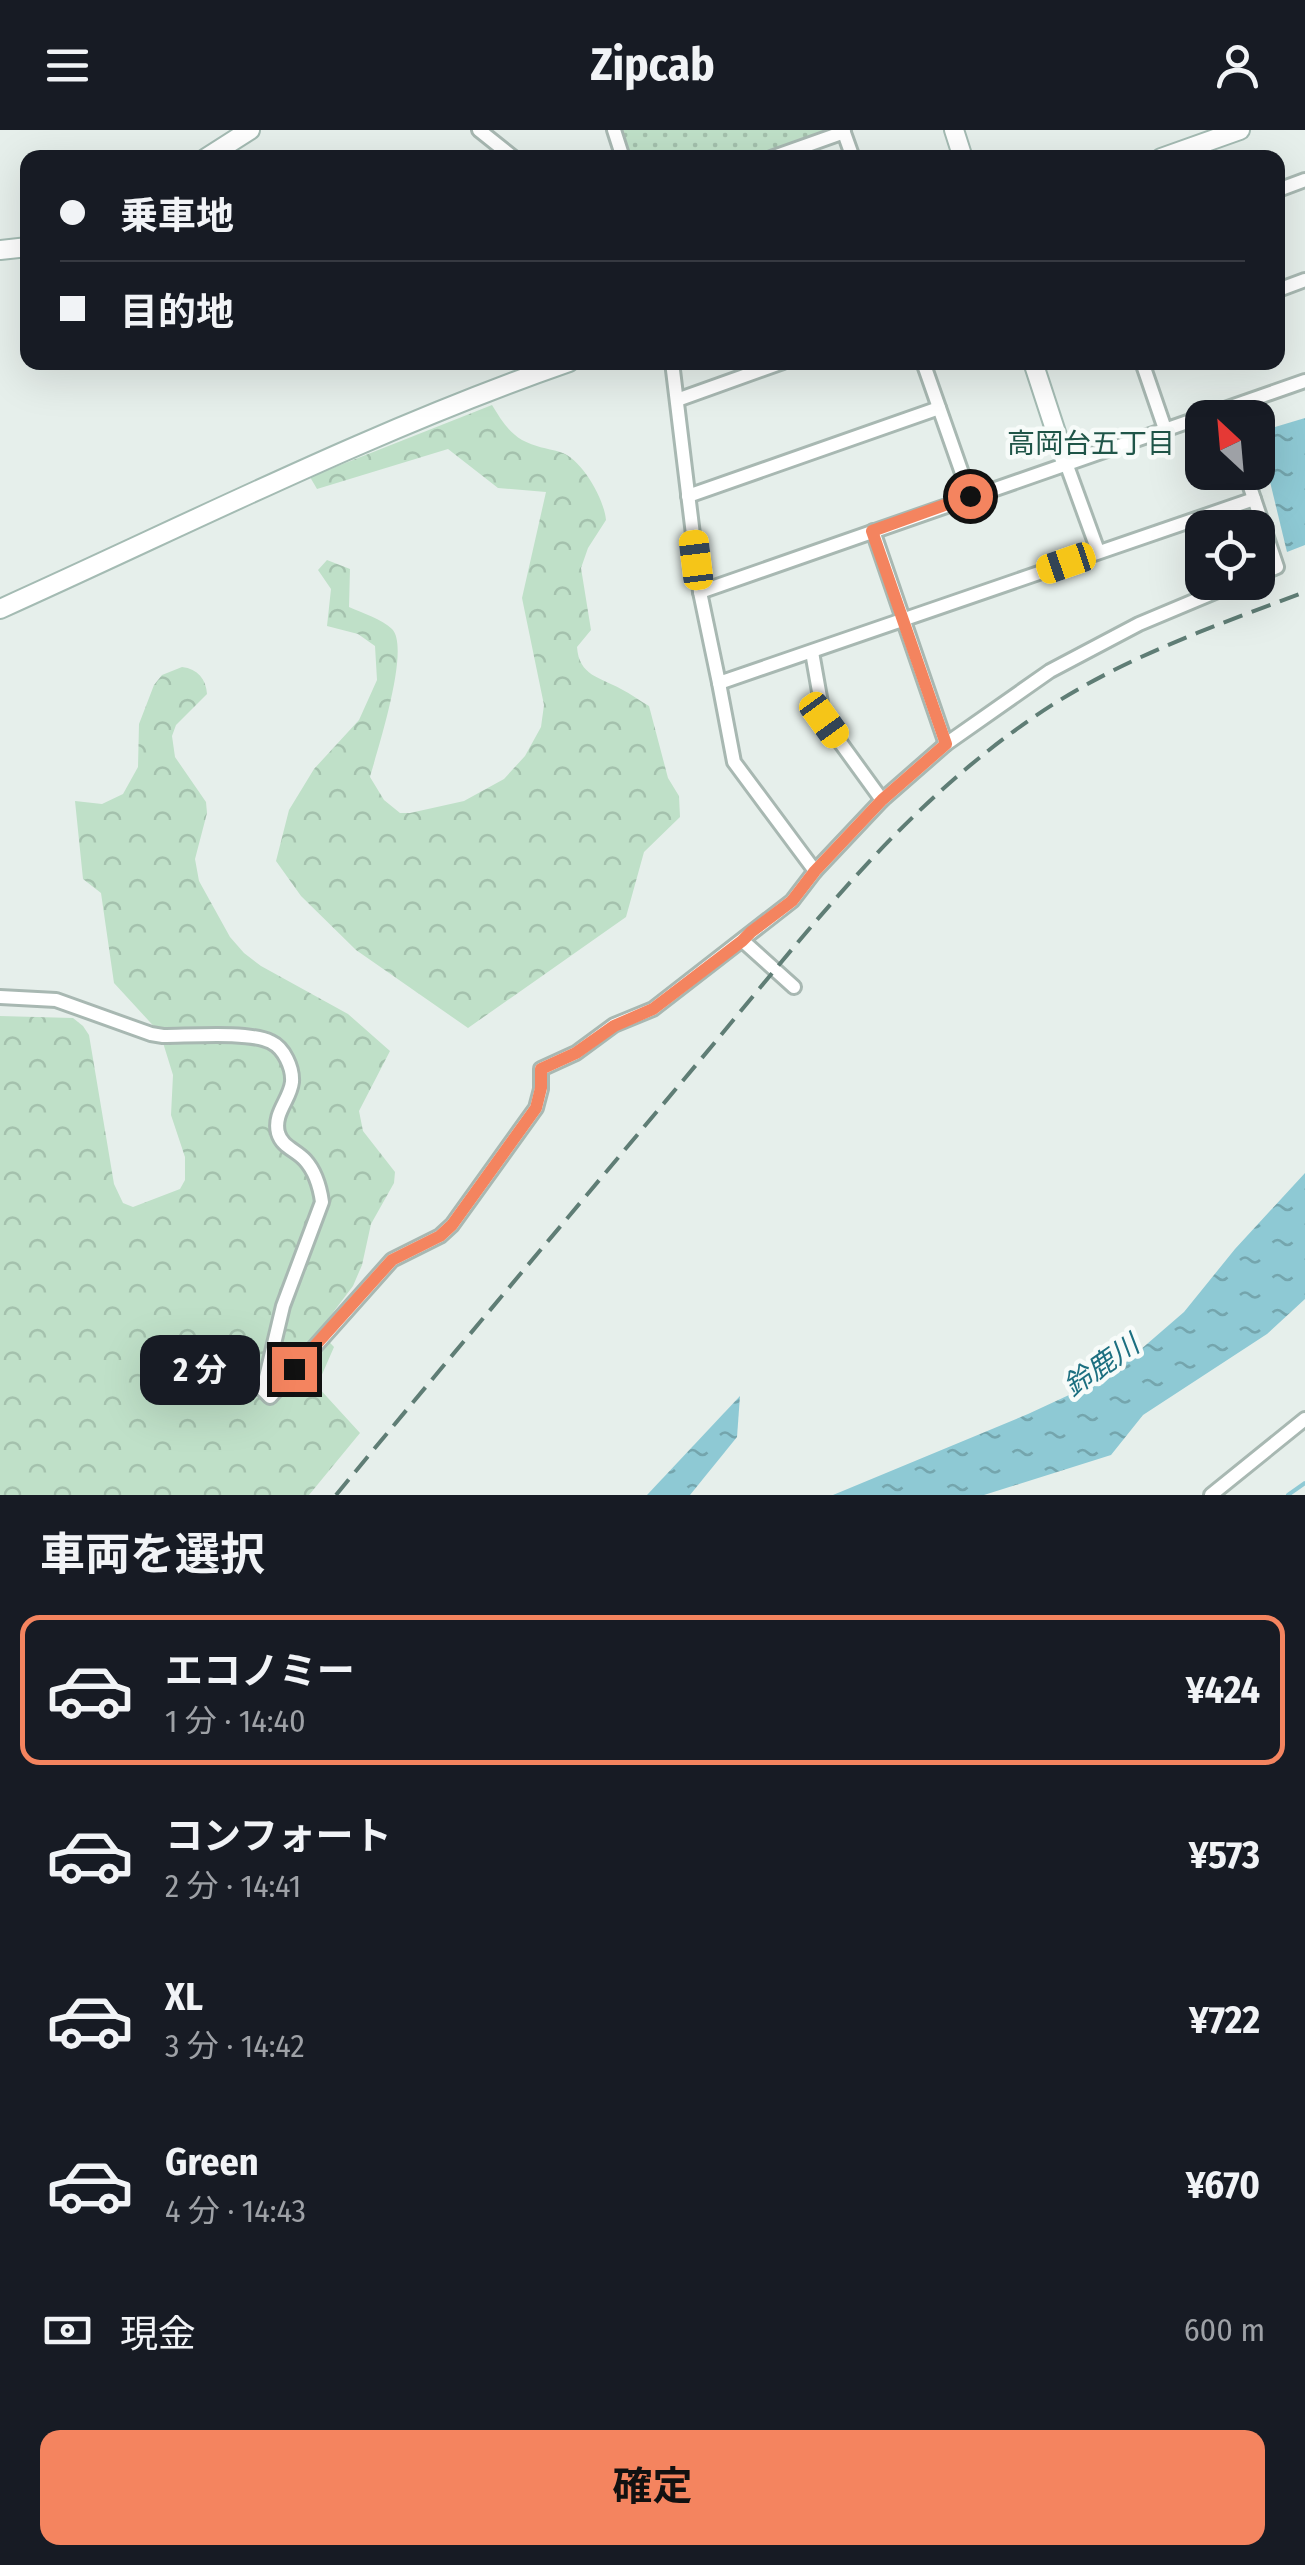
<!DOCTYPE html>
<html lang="ja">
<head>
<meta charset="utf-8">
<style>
  :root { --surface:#171b24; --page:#242831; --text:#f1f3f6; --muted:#9ea1a6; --line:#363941; --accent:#f4845f }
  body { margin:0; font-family:"Fira Sans Condensed","Noto Sans JP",sans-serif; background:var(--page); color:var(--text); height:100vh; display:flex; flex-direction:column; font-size:38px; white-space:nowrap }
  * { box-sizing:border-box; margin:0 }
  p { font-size:32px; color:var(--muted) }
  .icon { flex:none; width:55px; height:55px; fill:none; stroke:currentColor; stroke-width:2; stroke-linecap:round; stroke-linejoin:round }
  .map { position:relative; height:1365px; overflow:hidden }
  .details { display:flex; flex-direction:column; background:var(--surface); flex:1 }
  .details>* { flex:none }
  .guide { position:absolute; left:20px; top:20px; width:1265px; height:220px; border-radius:20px; box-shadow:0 10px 40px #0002; display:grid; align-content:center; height:220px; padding:0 40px; background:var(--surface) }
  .needle { width:65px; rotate:334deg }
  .buttons { position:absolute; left:1185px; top:270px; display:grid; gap:20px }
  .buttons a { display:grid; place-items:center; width:90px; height:90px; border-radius:20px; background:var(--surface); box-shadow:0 10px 40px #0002; font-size:50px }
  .end { position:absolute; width:45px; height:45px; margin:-22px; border:12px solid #f4845f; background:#111; box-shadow:0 0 0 5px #111 }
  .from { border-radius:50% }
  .bubble { position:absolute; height:70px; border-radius:20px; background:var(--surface); box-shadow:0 10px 40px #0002; font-size:32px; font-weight:700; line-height:70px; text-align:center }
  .car { position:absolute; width:30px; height:60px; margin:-30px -15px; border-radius:12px; box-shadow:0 0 8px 2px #0007; background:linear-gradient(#f5c518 24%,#345 0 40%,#f5c518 0 76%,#345 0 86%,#f5c518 0) }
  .guide b { display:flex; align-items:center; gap:35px; height:95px; font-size:38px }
  .guide b+b { border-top:2px solid var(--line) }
  .guide i { width:25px; height:25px; background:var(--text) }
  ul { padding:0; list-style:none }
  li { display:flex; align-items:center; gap:30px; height:150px; margin:0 20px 15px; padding:0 20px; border:5px solid transparent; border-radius:20px }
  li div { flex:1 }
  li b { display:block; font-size:38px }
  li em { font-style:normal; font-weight:700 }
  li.current { border-color:var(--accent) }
  li>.icon { width:90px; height:90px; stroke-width:1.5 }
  h2 { padding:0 40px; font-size:45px; line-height:120px }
  .pay { display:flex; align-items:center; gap:25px; height:110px; padding:0 40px; font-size:38px }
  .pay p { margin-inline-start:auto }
  .button { display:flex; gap:20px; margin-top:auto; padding:20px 40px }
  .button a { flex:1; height:115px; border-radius:20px; background:var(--accent); color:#111; font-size:40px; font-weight:700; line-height:115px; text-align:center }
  header { display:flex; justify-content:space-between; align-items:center; height:130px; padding:0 40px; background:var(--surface); font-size:45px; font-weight:700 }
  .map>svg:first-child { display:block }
</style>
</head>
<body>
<header><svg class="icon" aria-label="menu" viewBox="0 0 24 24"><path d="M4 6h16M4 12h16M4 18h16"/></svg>Zipcab<svg class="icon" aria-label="person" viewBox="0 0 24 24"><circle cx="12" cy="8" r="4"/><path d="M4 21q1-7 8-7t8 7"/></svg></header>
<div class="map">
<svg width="1305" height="1365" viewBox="0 0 1305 1365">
  <defs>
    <pattern id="forest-crowns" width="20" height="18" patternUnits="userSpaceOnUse" patternTransform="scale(2.5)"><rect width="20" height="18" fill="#bfe0c8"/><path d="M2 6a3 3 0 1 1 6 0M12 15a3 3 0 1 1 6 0" fill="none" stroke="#a4c1ad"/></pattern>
    <pattern id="park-dots" width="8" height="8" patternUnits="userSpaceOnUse" patternTransform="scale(2.5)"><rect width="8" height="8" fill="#bfe0c8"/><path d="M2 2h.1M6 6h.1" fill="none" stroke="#a4c1ad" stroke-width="1.8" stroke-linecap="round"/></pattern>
    <pattern id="water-ripples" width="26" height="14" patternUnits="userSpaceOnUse" patternTransform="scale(2.5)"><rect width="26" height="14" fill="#8ec9d4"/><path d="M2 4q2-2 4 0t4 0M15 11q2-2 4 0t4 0" fill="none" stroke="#74a5ad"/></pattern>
  </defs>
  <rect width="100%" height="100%" fill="#e6efeb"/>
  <g fill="url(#forest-crowns)">
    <path d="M492 275C500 288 508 302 522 310 535 317 546 318 560 322 581 328 604 368 606 390L588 418 581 438 591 500 577 517C579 546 600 547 621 559 631 564 640 571 649 576L668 648 679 666 680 687 644 722 626 787 468 898 356 820 301 766 276 731 289 680 314 639 359 590 377 550 375 516 358 504 327 496 331 459 318 440 327 430 350 439 349 477C362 483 382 489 392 499 411 518 377 621 370 647L384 670 400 683H410L464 671 504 649 525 626 541 597 544 575 522 468 546 362 498 358 448 319 317 359 310 347Z"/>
    <path d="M182 537C198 539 206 549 207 564L176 595 172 606 175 627 206 672 207 683 195 729 199 751 230 807 244 823 261 836 348 884 390 921 359 981 363 1001 395 1042 394 1053 371 1094 362 1135 353 1156 319 1201 334 1217 317 1256 360 1303 309 1365H0V886L73 888 83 896 89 905 114 1054 123 1073 133 1077 180 1059 185 1050V1027L171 985 173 945 160 903 114 853 101 763 83 749 75 671 102 674 123 664 138 637 139 594 154 555 162 545Z"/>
  </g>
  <polygon fill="url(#park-dots)" points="622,0 835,0 757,28 631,27"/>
  <g fill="url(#water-ripples)">
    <polygon points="1305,288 1305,415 1287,422 1258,302"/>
    <polygon points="1305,1043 1305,1169 1267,1204 1143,1285 1111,1325 984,1365 833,1365 1028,1284 1110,1246 1184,1182 1235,1119"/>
    <polygon points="740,1266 737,1307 690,1365 647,1365"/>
  </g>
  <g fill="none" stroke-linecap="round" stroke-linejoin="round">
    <polyline stroke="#8ec9d4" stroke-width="4" points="1288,1365 1305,1353"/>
    <g stroke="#a8b8b2" stroke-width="18">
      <g id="street">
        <polyline points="479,0 514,28"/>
        <polyline points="614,0 623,28"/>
        <polyline points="843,0 853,28"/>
        <polyline points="771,28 844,2"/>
        <polyline points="1278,60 1305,50"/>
        <polyline points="1278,160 1305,150"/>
        <polyline points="672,232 700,462 719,553 1254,369"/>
        <polyline points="923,232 970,366"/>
        <polyline points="1142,232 1165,299"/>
        <polyline points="677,270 783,232"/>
        <polyline points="1066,333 1098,421"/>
        <polyline points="1245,342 1277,437 1258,445"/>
        <polyline points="688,366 939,278"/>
        <polyline points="873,401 946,614 1050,541 1139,494 1239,452"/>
        <polyline points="700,462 1305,251"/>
        <polyline points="812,522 824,590 882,670"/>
        <polyline points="719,553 734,632 815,741 882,670 946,614"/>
        <polyline points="743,811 794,857"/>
        <path d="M0 867 56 870 151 904 163 906C190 906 249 901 271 912 284 918 293 938 292 952 290 970 273 983 278 1003 282 1017 296 1020 305 1030 315 1041 320 1058 322 1072L283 1176 263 1260 270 1267 392 1130 440 1106 452 1095 536 978 541 959V939L576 923 614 895 653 879 792 771 815 741"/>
        <polyline points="1211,1365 1305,1289"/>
      </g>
    </g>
    <g stroke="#a4bbb3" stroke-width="22">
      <g id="secondary">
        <polyline points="954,0 963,28"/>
        <polyline points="206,28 250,0"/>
        <polyline points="1161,28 1240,0"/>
        <polyline points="0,120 28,117"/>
        <polyline points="1033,232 1066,333"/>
        <path d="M0 479C189 394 373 300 569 232"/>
      </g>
    </g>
    <use href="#street" stroke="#fff" stroke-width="12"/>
    <use href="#secondary" stroke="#fff" stroke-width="18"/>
    <path stroke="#5f7d75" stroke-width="4" stroke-dasharray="20 10" stroke-linecap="butt" d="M336 1365C455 1221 576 1078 696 935 801 810 895 683 1031 589 1114 531 1211 497 1305 462"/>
  </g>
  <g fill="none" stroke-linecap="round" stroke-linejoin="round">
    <polyline stroke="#f4845f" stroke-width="12" points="294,1239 392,1130 440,1106 452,1095 536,978 541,958 541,939 576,923 614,896 653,879 742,811 751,802 792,771 815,741 882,670 946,614 872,401 970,366"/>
  </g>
  <g text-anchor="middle" stroke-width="9" stroke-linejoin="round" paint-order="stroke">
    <g font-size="28" fill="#1f5548" stroke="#f7fbf9">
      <text x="1091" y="323">高岡台五丁目</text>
    </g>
    <g font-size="28" font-style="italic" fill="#1c6f80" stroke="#f7fbf9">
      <text transform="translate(1101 1235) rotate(-35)" y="10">鈴鹿川</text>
    </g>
  </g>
</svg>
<div class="buttons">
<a><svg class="needle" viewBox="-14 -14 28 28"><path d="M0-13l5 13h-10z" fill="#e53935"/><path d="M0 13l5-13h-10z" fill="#9ea1a6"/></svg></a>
<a><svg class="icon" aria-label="locate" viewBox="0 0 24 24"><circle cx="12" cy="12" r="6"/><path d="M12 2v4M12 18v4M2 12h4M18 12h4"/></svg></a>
</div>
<i class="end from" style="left:970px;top:366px"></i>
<i class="end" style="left:294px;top:1239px"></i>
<div class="bubble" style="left:140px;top:1205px;width:120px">2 分</div>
<i class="car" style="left:696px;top:430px;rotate:353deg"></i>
<i class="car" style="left:1066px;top:433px;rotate:251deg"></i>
<i class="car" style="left:824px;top:590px;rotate:144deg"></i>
<div class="guide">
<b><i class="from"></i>乗車地</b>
<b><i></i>目的地</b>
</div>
</div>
<section class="details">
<h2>車両を選択</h2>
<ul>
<li class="current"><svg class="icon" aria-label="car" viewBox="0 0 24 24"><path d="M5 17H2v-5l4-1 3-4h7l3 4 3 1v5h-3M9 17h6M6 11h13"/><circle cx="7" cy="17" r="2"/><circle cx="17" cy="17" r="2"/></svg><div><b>エコノミー</b><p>1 分 · 14:40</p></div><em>¥424</em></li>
<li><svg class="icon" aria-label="car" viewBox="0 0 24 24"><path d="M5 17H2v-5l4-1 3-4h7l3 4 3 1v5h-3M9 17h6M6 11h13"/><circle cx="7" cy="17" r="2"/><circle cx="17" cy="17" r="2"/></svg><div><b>コンフォート</b><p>2 分 · 14:41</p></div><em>¥573</em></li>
<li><svg class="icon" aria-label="car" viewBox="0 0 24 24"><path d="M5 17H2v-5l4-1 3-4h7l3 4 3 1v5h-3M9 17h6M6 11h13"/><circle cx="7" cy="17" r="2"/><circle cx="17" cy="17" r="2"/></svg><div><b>XL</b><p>3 分 · 14:42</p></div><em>¥722</em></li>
<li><svg class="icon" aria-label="car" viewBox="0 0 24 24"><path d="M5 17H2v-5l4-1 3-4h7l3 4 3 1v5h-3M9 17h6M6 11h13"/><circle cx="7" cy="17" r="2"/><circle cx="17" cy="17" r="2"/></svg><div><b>Green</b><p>4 分 · 14:43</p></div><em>¥670</em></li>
</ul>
<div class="pay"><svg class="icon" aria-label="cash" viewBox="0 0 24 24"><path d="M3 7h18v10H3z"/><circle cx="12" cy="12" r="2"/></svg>現金<p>600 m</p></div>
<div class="button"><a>確定</a></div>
</section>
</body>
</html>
